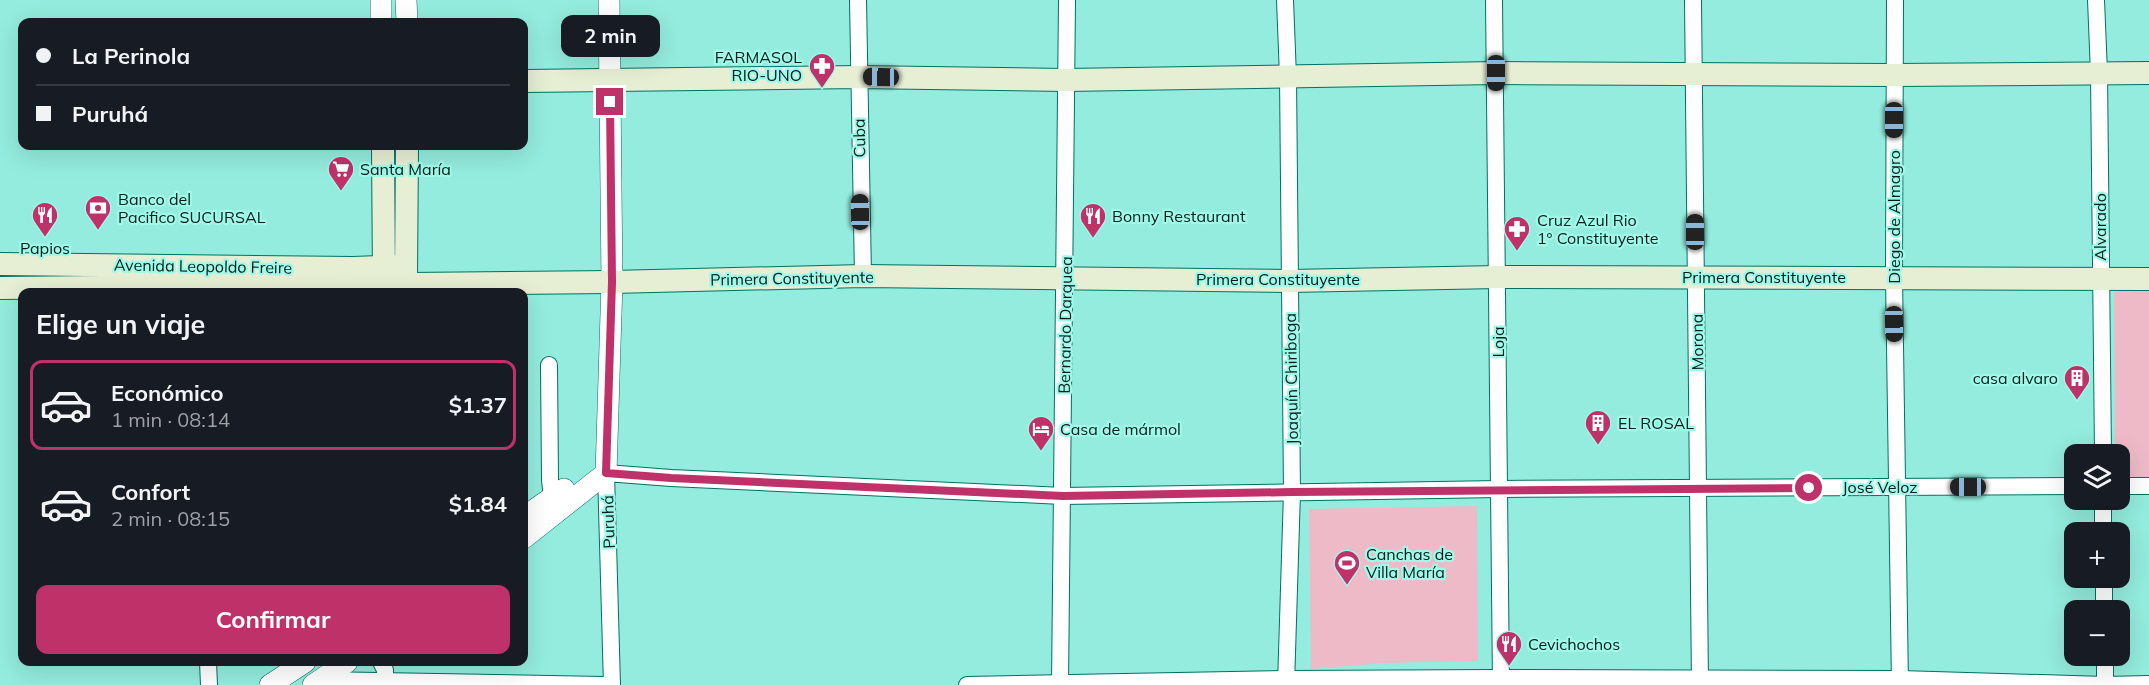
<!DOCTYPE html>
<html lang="es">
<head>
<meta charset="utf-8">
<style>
  :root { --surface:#171b24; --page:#20242c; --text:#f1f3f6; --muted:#9ea1a6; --line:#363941; --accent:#be3269 }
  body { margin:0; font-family:Mulish,sans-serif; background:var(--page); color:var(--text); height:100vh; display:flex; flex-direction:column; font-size:22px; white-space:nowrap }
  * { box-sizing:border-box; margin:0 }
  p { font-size:20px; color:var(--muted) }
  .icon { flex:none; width:33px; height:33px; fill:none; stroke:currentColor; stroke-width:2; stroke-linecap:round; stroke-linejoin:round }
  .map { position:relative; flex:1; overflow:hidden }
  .drawer { position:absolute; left:18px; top:288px; width:510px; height:378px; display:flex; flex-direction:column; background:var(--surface); border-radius:12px; box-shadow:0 6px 24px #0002 }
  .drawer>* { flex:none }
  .top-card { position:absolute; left:18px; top:18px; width:510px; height:132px; border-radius:12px; box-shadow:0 6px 24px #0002; display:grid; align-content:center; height:132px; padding:0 18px; background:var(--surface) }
  .fabs { position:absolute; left:2064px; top:444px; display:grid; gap:12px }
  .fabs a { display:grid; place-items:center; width:66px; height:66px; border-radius:12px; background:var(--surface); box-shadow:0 6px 24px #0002; font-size:30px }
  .end { position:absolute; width:27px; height:27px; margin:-14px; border:8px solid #be3269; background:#fff; box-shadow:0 0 0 3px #fff }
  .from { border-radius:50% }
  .bubble { position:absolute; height:42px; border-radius:12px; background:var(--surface); box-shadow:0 6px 24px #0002; font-size:20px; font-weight:700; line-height:42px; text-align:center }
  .car { position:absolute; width:18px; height:36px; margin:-18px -9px; border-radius:8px; box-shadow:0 0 4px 2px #0007; background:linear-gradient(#222 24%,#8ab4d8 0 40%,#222 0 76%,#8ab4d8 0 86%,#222 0) }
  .top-card b { display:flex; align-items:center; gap:21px; height:57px; font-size:22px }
  .top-card b+b { border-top:2px solid var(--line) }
  .top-card i { width:15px; height:15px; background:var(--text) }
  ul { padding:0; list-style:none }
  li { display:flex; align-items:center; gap:18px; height:90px; margin:0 12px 9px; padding:0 6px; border:3px solid transparent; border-radius:12px }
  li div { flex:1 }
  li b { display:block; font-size:22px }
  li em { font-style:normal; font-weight:700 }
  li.selected { border-color:var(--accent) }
  li>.icon { width:54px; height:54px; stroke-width:1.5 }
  h2 { padding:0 18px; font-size:27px; line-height:72px }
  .primary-button { display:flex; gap:12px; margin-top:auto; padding:12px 18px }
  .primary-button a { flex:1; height:69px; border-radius:12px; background:var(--accent); color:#fff; font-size:24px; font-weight:700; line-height:69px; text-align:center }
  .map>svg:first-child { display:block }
</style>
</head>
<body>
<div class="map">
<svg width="2149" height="685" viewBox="0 0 2149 685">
  <rect width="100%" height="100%" fill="#93ecdd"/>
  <g fill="#efbac7">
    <polygon points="2114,289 2149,289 2149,477 2120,478 2120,454 2115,454"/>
    <polygon points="1477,506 1478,661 1384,663 1311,669 1309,509"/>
  </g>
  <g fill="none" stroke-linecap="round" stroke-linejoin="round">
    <g stroke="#007165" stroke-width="18">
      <g id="minor">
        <polyline points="858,0 863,276"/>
        <polyline points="1285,0 1288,77 1292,492 1286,685"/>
        <polyline points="1494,0 1501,685"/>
        <polyline points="1693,0 1700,685"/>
        <polyline points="1895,0 1894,277 1900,685"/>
        <polyline points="2096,0 2099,73 2103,454"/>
        <polyline points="549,365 550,480 552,498"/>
        <polyline points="2120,486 2149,486"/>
        <polyline points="2103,500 2103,532"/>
        <polyline points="2104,578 2104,610"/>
        <polyline points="2105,656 2105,685"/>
        <polyline points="208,662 209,685"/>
        <polyline points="381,662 385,670 385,685"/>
        <polyline points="319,680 604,685"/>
        <polyline points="612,685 606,473 671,478 1063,496 1499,489 2074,486"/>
        <polyline points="967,685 1286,679 1501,678 1900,679 2105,685 2149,684"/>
        <polyline points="1060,685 1067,0"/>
      </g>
    </g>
    <g stroke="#007165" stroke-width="22">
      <g id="tertiary">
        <polyline points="381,0 381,22"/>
        <polyline points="406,0 407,22"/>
        <polyline points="606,473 612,282 609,0"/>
        <polyline points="524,517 564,489"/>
        <polyline points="524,538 606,473"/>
        <polyline points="270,685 305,662"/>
        <polyline points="313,685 347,662"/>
      </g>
    </g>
    <g stroke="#007165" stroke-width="24">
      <g id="secondary">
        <polyline points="524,81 858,77 1066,80 1496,73 1894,75 2149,73"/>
        <polyline points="383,146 384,282"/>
        <polyline points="0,264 353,268 406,266"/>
        <polyline points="406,280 407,146"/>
        <polyline points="0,288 612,282 863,276 1289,281 1498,277 2149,279"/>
      </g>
    </g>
    <use href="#minor" stroke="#fff" stroke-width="16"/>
    <use href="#tertiary" stroke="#fff" stroke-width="21"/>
    <use href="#secondary" stroke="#e6eed4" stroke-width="22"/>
  </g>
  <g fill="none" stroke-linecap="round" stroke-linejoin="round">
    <polyline stroke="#be3269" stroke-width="8" points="610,102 612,282 606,473 671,478 1063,496 1292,492 1809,488"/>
  </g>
  <defs>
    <g id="pharmacy-pin" transform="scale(1.35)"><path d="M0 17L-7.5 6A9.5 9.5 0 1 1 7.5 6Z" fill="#be3269" stroke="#a0faea"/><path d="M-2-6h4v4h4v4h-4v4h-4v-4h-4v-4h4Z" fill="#fff"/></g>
    <g id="supermarket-pin" transform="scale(1.35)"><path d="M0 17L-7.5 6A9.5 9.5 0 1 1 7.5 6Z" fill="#be3269" stroke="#a0faea"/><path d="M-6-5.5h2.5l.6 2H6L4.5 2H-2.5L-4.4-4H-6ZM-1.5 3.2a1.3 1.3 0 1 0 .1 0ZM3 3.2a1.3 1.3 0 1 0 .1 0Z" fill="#fff"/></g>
    <g id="bank-pin" transform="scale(1.35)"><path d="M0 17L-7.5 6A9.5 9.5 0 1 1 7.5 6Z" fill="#be3269" stroke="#a0faea"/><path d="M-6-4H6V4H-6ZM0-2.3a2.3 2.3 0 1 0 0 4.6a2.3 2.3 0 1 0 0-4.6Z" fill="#fff"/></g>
    <g id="restaurant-pin" transform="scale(1.35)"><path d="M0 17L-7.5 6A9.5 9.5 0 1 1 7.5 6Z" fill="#be3269" stroke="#a0faea"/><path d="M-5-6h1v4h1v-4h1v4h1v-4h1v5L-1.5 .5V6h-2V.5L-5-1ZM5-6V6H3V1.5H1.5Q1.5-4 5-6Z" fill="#fff"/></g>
    <g id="building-pin" transform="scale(1.35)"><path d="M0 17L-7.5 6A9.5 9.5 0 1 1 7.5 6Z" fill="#be3269" stroke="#a0faea"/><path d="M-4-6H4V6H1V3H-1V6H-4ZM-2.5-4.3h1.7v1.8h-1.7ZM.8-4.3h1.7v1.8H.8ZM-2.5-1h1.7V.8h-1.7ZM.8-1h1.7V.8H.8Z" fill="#fff"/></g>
    <g id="hotel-pin" transform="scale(1.35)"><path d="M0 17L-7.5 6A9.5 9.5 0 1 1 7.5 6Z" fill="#be3269" stroke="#a0faea"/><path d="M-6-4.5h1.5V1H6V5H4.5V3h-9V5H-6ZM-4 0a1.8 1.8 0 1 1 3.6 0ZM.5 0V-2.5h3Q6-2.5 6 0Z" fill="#fff"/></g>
    <g id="stadium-pin" transform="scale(1.35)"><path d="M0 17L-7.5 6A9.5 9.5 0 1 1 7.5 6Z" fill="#be3269" stroke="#a0faea"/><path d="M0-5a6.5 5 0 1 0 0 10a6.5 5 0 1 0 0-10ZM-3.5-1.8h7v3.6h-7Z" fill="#fff"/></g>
  </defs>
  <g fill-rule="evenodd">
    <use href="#pharmacy-pin" x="822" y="66"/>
    <use href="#supermarket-pin" x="341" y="169"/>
    <use href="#bank-pin" x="98" y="208"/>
    <use href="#restaurant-pin" x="45" y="215"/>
    <use href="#restaurant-pin" x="1093" y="216"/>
    <use href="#pharmacy-pin" x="1517" y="229"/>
    <use href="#building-pin" x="2077" y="378"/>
    <use href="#building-pin" x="1598" y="423"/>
    <use href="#hotel-pin" x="1041" y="429"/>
    <use href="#stadium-pin" x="1347" y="563"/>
    <use href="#restaurant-pin" x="1509" y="644"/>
  </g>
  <g text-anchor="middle" stroke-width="4.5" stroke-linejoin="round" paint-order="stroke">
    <g font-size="16" fill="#021d19" stroke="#a0faea" text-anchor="start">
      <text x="802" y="63" text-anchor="end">FARMASOL<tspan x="802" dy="18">RIO-UNO</tspan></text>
      <text x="360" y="175">Santa María</text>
      <text x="118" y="205">Banco del<tspan x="118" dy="18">Pacifico SUCURSAL</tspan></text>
      <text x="1112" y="222">Bonny Restaurant</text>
      <text x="1537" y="226">Cruz Azul Rio<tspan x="1537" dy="18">1° Constituyente</tspan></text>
      <text x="45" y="254" text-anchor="middle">Papios</text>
      <text x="2058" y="384" text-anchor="end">casa alvaro</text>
      <text x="1618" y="429">EL ROSAL</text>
      <text x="1060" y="435">Casa de mármol</text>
      <text x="1366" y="560">Canchas de<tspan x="1366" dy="18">Villa María</tspan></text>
      <text x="1528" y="650">Cevichochos</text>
    </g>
    <g font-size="16" fill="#021d19" stroke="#a0faea">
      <text transform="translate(859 138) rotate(-91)" y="6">Cuba</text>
      <text transform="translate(1894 217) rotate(-90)" y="6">Diego de Almagro</text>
      <text transform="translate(2100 227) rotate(-90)" y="6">Alvarado</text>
      <text transform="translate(203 266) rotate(1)" y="6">Avenida Leopoldo Freire</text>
      <text x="1764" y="283">Primera Constituyente</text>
      <text transform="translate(792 278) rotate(-1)" y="6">Primera Constituyente</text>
      <text x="1278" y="285">Primera Constituyente</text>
      <text transform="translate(1065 325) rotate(-89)" y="6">Bernardo Darquea</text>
      <text transform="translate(1498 342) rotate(-90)" y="6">Loja</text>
      <text transform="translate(1697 342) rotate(-91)" y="6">Morona</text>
      <text transform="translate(1291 379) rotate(-91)" y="6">Joaquín Chiriboga</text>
      <text x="1880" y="493">José Veloz</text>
      <text transform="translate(608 522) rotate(-92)" y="6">Puruhá</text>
    </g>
  </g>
</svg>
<div class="fabs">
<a><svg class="icon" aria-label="layers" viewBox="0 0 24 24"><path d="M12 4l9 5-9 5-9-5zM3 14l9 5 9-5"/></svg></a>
<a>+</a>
<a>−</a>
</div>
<i class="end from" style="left:1809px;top:488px"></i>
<i class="end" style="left:610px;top:102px"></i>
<div class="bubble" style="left:561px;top:15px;width:99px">2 min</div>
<i class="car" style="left:1496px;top:73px;rotate:180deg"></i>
<i class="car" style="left:881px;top:77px;rotate:271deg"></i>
<i class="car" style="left:1894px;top:120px;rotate:180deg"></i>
<i class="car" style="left:860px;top:212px;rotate:359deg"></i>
<i class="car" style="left:1695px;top:232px;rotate:0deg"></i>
<i class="car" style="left:1894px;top:324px;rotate:179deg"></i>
<i class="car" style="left:1968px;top:487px;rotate:270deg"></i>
<div class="top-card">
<b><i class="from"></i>La Perinola</b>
<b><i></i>Puruhá</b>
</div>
<section class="drawer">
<h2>Elige un viaje</h2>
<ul>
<li class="selected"><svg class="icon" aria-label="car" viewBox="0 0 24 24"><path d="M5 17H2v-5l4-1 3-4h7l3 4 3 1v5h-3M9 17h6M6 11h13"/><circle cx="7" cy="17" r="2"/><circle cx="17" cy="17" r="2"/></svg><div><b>Económico</b><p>1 min · 08:14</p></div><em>$1.37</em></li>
<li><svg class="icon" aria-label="car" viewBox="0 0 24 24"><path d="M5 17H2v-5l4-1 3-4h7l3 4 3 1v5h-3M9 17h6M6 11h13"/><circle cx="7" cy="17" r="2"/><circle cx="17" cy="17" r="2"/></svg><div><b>Confort</b><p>2 min · 08:15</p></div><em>$1.84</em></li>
</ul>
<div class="primary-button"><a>Confirmar</a></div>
</section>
</div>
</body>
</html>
